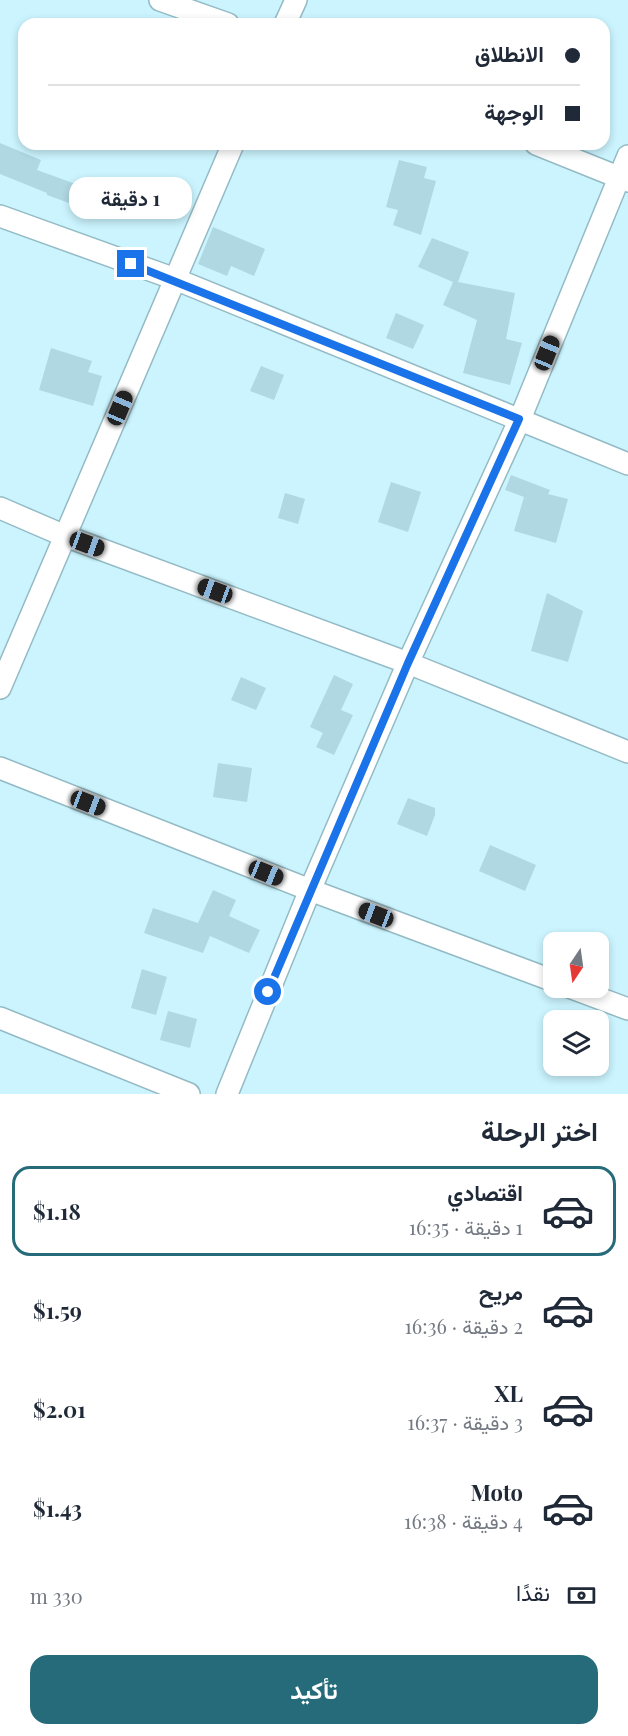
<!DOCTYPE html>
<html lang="ar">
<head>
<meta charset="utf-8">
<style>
  :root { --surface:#fff; --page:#f2f2f3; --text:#1f2937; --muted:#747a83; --line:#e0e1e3; --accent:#256b7a }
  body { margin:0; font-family:"Playfair Display",Vazirmatn,serif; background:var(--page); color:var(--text); direction:rtl; height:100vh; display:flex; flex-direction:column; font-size:22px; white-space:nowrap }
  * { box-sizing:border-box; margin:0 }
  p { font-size:20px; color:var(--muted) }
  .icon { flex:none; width:33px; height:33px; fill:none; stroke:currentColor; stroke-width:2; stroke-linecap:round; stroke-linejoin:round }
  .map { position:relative; height:1094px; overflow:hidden; direction:ltr }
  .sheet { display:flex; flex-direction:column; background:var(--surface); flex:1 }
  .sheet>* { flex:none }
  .banner { position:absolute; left:18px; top:18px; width:592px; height:132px; border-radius:18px; box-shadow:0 3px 9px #0003; direction:rtl; display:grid; align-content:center; height:132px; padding:0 30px; background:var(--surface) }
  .needle { width:39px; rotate:193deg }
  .tools { position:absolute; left:543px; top:932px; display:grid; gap:12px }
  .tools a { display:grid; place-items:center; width:66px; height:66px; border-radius:12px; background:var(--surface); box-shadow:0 3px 9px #0003; font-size:30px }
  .end { position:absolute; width:27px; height:27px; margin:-14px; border:8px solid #1a73e8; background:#fff; box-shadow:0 0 0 3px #fff }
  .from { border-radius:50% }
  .bubble { position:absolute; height:42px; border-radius:18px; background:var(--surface); box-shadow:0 3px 9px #0003; font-size:20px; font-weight:700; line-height:42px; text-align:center; direction:rtl }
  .car { position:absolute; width:18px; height:36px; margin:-18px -9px; border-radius:8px; box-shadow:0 0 4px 2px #0007; background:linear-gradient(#222 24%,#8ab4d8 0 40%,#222 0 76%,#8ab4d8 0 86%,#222 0) }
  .banner b { display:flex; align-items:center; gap:21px; height:57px; font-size:22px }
  .banner b+b { border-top:2px solid var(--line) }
  .banner i { width:15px; height:15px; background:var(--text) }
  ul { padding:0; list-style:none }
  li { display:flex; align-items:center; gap:18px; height:90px; margin:0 12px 9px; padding:0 18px; border:3px solid transparent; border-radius:18px }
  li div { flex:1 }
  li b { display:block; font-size:22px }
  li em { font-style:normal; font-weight:700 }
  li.active { border-color:var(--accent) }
  li>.icon { width:54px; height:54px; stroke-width:1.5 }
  h2 { padding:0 30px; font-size:27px; line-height:72px }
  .pay { display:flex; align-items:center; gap:15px; height:66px; padding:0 30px; font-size:22px }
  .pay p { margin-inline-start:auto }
  .cta { display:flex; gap:12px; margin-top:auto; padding:12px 30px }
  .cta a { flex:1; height:69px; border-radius:18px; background:var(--accent); color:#fff; font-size:24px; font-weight:700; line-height:69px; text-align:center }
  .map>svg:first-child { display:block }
</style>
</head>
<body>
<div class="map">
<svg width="628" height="1094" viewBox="0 0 628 1094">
  <rect width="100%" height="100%" fill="#cbf4fe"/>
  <g fill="#b0d8e2">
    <polygon points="0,143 41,160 37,170 95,191 88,210 47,195 47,193 0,174"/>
    <polygon points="399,160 427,167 424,178 436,181 421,235 393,225 398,210 386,207"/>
    <polygon points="213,227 265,249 254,276 231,266 227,276 198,264"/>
    <polygon points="432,238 469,252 458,282 515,293 506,339 522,343 510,385 463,373 477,320 443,305 453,282 418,267"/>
    <polygon points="396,313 424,325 413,349 386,338"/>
    <polygon points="51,348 92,361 88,372 102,376 93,406 39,390"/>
    <polygon points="261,366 284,375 274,400 250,391"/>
    <polygon points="511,475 550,490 548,494 568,499 556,543 514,531 524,497 505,490"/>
    <polygon points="391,482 421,492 408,532 378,522"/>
    <polygon points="285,493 305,499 298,524 278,518"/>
    <polygon points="547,593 583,611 568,662 531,651"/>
    <polygon points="334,675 353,684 341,710 353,715 334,755 316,747 323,733 310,727"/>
    <polygon points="241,677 266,688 256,710 231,700"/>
    <polygon points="218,763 252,768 247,802 213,797"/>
    <polygon points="408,798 435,808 435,815 427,836 397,824"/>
    <polygon points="490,845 536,865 525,891 479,871"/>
    <polygon points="213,890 236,900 229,916 260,930 249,953 210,936 203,953 144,933 153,908 198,923"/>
    <polygon points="142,969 167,977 156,1015 131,1008"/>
    <polygon points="168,1011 197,1019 190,1048 160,1040"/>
  </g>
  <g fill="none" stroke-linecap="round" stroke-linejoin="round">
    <g stroke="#94bbc5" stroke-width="24">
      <g id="minor">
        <polyline points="160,0 228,24"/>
        <polyline points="285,24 296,0"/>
        <polyline points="536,144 628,181"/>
        <polyline points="0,216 175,279 628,464"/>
        <polyline points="0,508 65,536 408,663 628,752"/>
        <polyline points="0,688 233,144"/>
        <polyline points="0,768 310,890 554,981"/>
        <polyline points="569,987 628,1009"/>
        <polyline points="0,1018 189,1094"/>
        <polyline points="227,1094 310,890 408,663 520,419 628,156"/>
      </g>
    </g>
    <use href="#minor" stroke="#fff" stroke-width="21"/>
  </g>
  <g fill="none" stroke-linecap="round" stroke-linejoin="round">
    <polyline stroke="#1a73e8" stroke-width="8" points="131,264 519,419 408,663 268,992"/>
  </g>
</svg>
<div class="tools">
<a><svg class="needle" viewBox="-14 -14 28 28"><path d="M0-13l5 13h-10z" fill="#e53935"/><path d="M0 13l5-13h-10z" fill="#747a83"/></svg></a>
<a><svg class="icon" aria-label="layers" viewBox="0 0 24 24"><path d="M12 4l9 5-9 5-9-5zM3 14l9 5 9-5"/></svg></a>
</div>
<i class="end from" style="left:268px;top:992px"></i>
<i class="end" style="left:131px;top:264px"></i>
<div class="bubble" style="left:69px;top:177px;width:123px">1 دقيقة</div>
<i class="car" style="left:547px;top:353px;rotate:22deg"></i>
<i class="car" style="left:120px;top:408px;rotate:23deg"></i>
<i class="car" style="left:87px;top:544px;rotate:110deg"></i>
<i class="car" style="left:215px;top:591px;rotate:290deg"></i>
<i class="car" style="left:88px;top:803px;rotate:111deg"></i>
<i class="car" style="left:266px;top:873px;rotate:112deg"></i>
<i class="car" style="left:376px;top:915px;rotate:291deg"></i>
<div class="banner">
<b><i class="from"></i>الانطلاق</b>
<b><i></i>الوجهة</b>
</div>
</div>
<section class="sheet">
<h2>اختر الرحلة</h2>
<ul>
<li class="active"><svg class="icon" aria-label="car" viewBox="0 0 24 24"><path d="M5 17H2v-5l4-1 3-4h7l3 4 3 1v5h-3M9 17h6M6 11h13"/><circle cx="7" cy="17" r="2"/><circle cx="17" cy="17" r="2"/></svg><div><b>اقتصادي</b><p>1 دقيقة · 16:35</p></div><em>$1.18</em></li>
<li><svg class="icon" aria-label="car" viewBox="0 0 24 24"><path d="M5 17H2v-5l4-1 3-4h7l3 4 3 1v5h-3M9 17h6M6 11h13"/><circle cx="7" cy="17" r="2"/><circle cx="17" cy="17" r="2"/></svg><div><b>مريح</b><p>2 دقيقة · 16:36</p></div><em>$1.59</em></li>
<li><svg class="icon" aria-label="car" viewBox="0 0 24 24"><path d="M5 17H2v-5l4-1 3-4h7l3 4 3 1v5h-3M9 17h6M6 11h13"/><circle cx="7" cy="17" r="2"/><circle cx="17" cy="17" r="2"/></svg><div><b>XL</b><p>3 دقيقة · 16:37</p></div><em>$2.01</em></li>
<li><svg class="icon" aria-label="car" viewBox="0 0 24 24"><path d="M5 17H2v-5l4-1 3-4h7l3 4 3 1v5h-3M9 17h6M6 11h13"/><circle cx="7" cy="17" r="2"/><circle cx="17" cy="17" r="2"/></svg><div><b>Moto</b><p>4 دقيقة · 16:38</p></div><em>$1.43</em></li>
</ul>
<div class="pay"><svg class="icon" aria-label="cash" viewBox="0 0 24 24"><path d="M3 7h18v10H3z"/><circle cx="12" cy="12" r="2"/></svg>نقدًا<p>330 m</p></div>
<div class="cta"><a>تأكيد</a></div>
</section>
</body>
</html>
